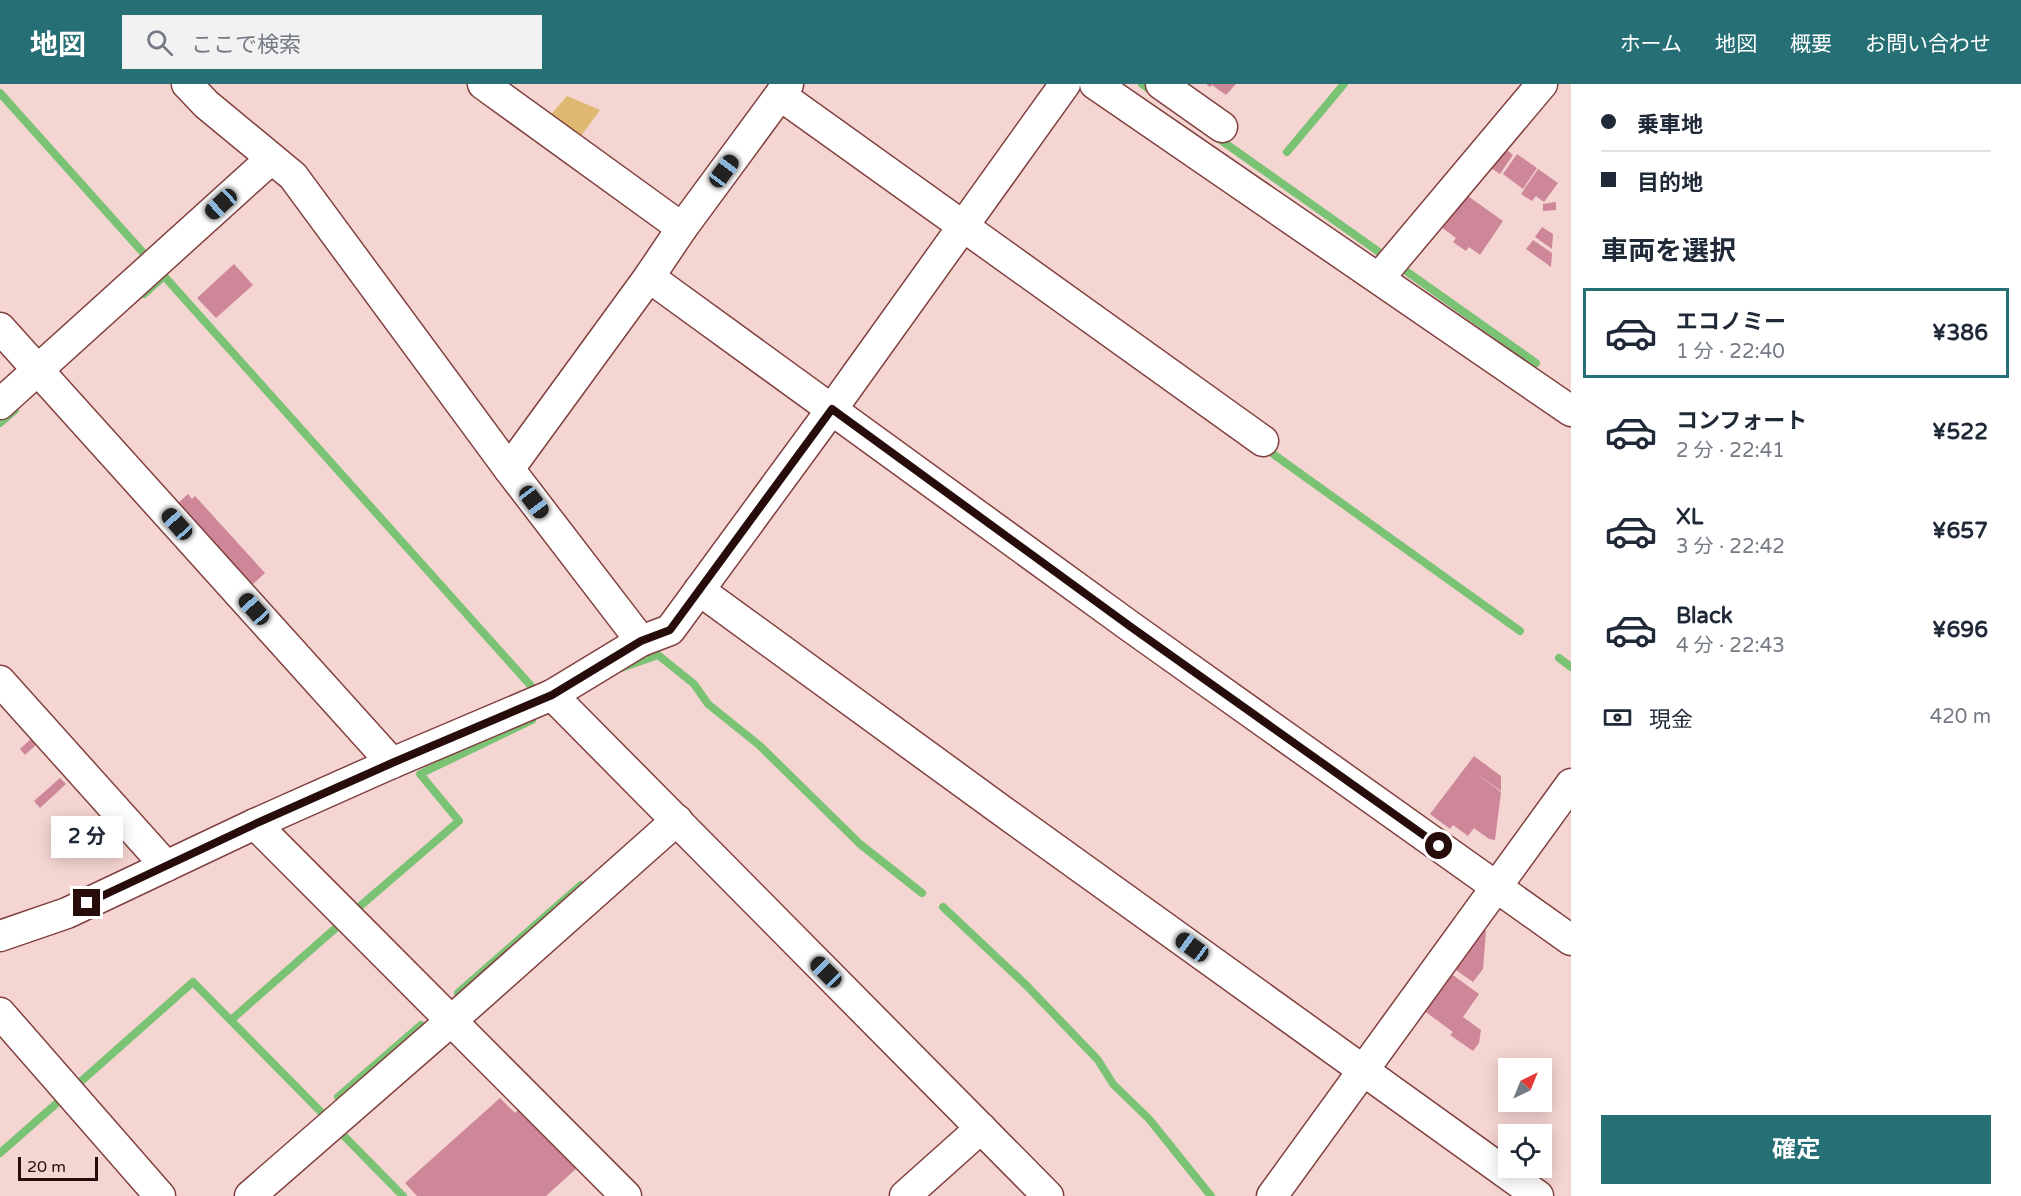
<!DOCTYPE html>
<html lang="ja">
<head>
<meta charset="utf-8">
<style>
  :root { --surface:#fff; --page:#f2f2f3; --text:#1f2937; --muted:#747a83; --line:#e0e1e3; --accent:#256f75 }
  body { margin:0; font-family:"Varela Round","Noto Sans JP",sans-serif; background:var(--page); color:var(--text); height:100vh; display:flex; flex-direction:column; font-size:22px; white-space:nowrap }
  * { box-sizing:border-box; margin:0 }
  p { font-size:20px; color:var(--muted) }
  .icon { flex:none; width:33px; height:33px; fill:none; stroke:currentColor; stroke-width:2; stroke-linecap:round; stroke-linejoin:round }
  .map { position:relative; flex:1; overflow:hidden }
  .panel { display:flex; flex-direction:column; background:var(--surface); width:450px }
  .panel>* { flex:none }
  .guide { display:grid; align-content:center; height:132px; padding:0 30px; background:var(--surface) }
  .needle { width:39px; rotate:43deg }
  .tools { position:absolute; left:1498px; top:974px; display:grid; gap:12px }
  .tools a { display:grid; place-items:center; width:54px; height:54px; border-radius:0px; background:var(--surface); box-shadow:0 3px 15px #0003; font-size:30px }
  .scale { position:absolute; left:18px; bottom:15px; width:80px; box-sizing:border-box; padding-left:6px; border:3px solid #260c0b; border-top:0; font-size:16px; line-height:21px; white-space:nowrap; color:#260c0b; -webkit-text-stroke:4px #f5d5d2; paint-order:stroke }
  .end { position:absolute; width:27px; height:27px; margin:-14px; border:8px solid #260c0b; background:#fff; box-shadow:0 0 0 3px #fff }
  .from { border-radius:50% }
  .bubble { position:absolute; height:42px; border-radius:0px; background:var(--surface); box-shadow:0 3px 15px #0003; font-size:20px; font-weight:700; line-height:42px; text-align:center }
  .car { position:absolute; width:18px; height:36px; margin:-18px -9px; border-radius:8px; box-shadow:0 0 4px 2px #0007; background:linear-gradient(#222 24%,#8ab4d8 0 40%,#222 0 76%,#8ab4d8 0 86%,#222 0) }
  .guide b { display:flex; align-items:center; gap:21px; height:57px; font-size:22px }
  .guide b+b { border-top:2px solid var(--line) }
  .guide i { width:15px; height:15px; background:var(--text) }
  ul { padding:0; list-style:none }
  li { display:flex; align-items:center; gap:18px; height:90px; margin:0 12px 9px; padding:0 18px; border:3px solid transparent; border-radius:0px }
  li div { flex:1 }
  li b { display:block; font-size:22px }
  li em { font-style:normal; font-weight:700 }
  li.current { border-color:var(--accent) }
  li>.icon { width:54px; height:54px; stroke-width:1.5 }
  h2 { padding:0 30px; font-size:27px; line-height:72px }
  .pay { display:flex; align-items:center; gap:15px; height:66px; padding:0 30px; font-size:22px }
  .pay p { margin-inline-start:auto }
  .action { display:flex; gap:12px; margin-top:auto; padding:12px 30px }
  .action a { flex:1; height:69px; border-radius:0px; background:var(--accent); color:#fff; font-size:24px; font-weight:700; line-height:69px; text-align:center }
  header { display:flex; align-items:center; gap:36px; box-sizing:border-box; height:84px; padding:0 30px; background:var(--accent); color:#fff }
  header strong { font-size:28px }
  nav { display:flex; gap:33px; margin-inline-start:auto; font-size:21px }
  .search { width:420px; height:54px; background:var(--page); display:flex; align-items:center; gap:15px; box-sizing:border-box; padding:0 21px; border-radius:0px; color:var(--muted); font-size:22px }
  main { display:flex; flex:1; min-height:0 }
  .map>svg:first-child { display:block }
</style>
</head>
<body>
<header>
<strong>地図</strong>
<div class="search"><svg class="icon" aria-label="search" viewBox="0 0 24 24"><circle cx="10" cy="10" r="6"/><path d="M15 15l6 6"/></svg>ここで検索</div>
<nav><a>ホーム</a><a>地図</a><a>概要</a><a>お問い合わせ</a></nav>
</header>
<main>
<div class="map">
<svg width="1571" height="1112" viewBox="0 0 1571 1112">
  <rect width="100%" height="100%" fill="#f5d5d2"/>
  <polygon fill="#dfb971" points="567,12 600,26 578,56 548,34"/>
  <g fill="none" stroke-linecap="round" stroke-linejoin="round">
    <g stroke="#7ac375" stroke-width="8">
      <polyline points="1142,0 1156,10"/>
      <polyline points="0,9 146,172"/>
      <polyline points="1215,52 1536,279"/>
      <polyline points="1287,68 1344,0"/>
      <polyline points="144,210 164,192 532,603"/>
      <polyline points="0,339 15,326"/>
      <polyline points="1269,367 1520,547"/>
      <polyline points="1559,574 1571,583"/>
      <polyline points="621,584 658,571 694,600 708,620 759,661 860,760 922,809"/>
      <polyline points="359,823 459,737 420,690 532,636"/>
      <polyline points="943,823 1026,901 1098,976 1113,1000 1149,1035 1211,1112"/>
      <polyline points="458,909 581,801"/>
      <polyline points="231,936 338,842"/>
      <polyline points="78,1000 193,898 321,1028"/>
      <polyline points="338,1013 421,941"/>
      <polyline points="343,1051 403,1112"/>
      <polyline points="0,1069 57,1019"/>
    </g>
  </g>
  <g fill="#cd8799">
    <polygon points="1206,0 1236,0 1226,11 1212,1 1210,3"/>
    <polygon points="1502,62 1513,71 1500,90 1488,82"/>
    <polygon points="1517,70 1537,84 1523,105 1503,90"/>
    <polygon points="1538,85 1558,99 1544,118 1536,112 1532,117 1521,110"/>
    <polygon points="1465,110 1503,137 1480,171 1469,163 1466,167 1453,158 1456,154 1441,143"/>
    <polygon points="1556,118 1556,126 1543,127 1543,120"/>
    <polygon points="1542,143 1553,150 1552,165 1535,153"/>
    <polygon points="1533,156 1552,169 1551,183 1526,165"/>
    <polygon points="234,180 253,201 216,234 197,214"/>
    <polygon points="188,410 192,415 195,412 265,489 251,502 177,420"/>
    <polygon points="32,654 37,660 25,671 20,665"/>
    <polygon points="1474,672 1501,692 1501,707 1474,688 1501,708 1495,756 1489,755 1474,744 1468,752 1453,741 1450,745 1430,730"/>
    <polygon points="60,694 66,700 40,724 34,717"/>
    <polygon points="1483,844 1486,847 1483,885 1473,898 1453,884"/>
    <polygon points="1450,889 1479,910 1463,933 1481,946 1479,959 1473,967 1450,951 1453,948 1423,926"/>
    <polygon points="500,1014 515,1029 519,1025 577,1084 546,1112 417,1112 405,1099"/>
  </g>
  <g fill="none" stroke-linecap="round" stroke-linejoin="round">
    <g stroke="#81403f" stroke-width="33">
      <g id="minor">
        <polyline points="187,0 206,20 293,92 509,385 641,557"/>
        <polyline points="483,0 682,144"/>
        <polyline points="1095,0 1571,327"/>
        <polyline points="1161,0 1222,43"/>
        <polyline points="780,11 1263,357"/>
        <polyline points="649,193 1131,543 1571,856"/>
        <polyline points="1379,194 1542,0"/>
        <polyline points="0,244 392,679"/>
        <polyline points="0,320 271,75"/>
        <polyline points="509,385 649,193 682,144 788,0"/>
        <polyline points="699,506 1001,726 1538,1112"/>
        <polyline points="0,597 166,782"/>
        <polyline points="552,611 1048,1112"/>
        <polyline points="255,740 626,1112"/>
        <polyline points="0,852 67,829 255,740 392,679 552,611 641,557 670,546 832,325 1065,0"/>
        <polyline points="0,929 160,1112"/>
        <polyline points="250,1112 452,936 677,736"/>
        <polyline points="905,1112 981,1044"/>
        <polyline points="1272,1112 1571,700"/>
      </g>
    </g>
    <use href="#minor" stroke="#fff" stroke-width="30"/>
  </g>
  <g fill="none" stroke-linecap="round" stroke-linejoin="round">
    <polyline stroke="#260c0b" stroke-width="8" points="87,819 255,740 392,679 552,611 641,557 670,546 832,325 1131,543 1439,762"/>
  </g>
</svg>
<div class="tools">
<a><svg class="needle" viewBox="-14 -14 28 28"><path d="M0-13l5 13h-10z" fill="#e53935"/><path d="M0 13l5-13h-10z" fill="#747a83"/></svg></a>
<a><svg class="icon" aria-label="locate" viewBox="0 0 24 24"><circle cx="12" cy="12" r="6"/><path d="M12 2v4M12 18v4M2 12h4M18 12h4"/></svg></a>
</div>
<div class="scale">20 m</div>
<i class="end from" style="left:1439px;top:762px"></i>
<i class="end" style="left:87px;top:819px"></i>
<div class="bubble" style="left:51px;top:732px;width:72px">2 分</div>
<i class="car" style="left:724px;top:87px;rotate:37deg"></i>
<i class="car" style="left:221px;top:120px;rotate:228deg"></i>
<i class="car" style="left:534px;top:418px;rotate:143deg"></i>
<i class="car" style="left:177px;top:440px;rotate:318deg"></i>
<i class="car" style="left:254px;top:525px;rotate:318deg"></i>
<i class="car" style="left:1192px;top:863px;rotate:306deg"></i>
<i class="car" style="left:826px;top:888px;rotate:315deg"></i>
</div>
<section class="panel">
<div class="guide">
<b><i class="from"></i>乗車地</b>
<b><i></i>目的地</b>
</div>
<h2>車両を選択</h2>
<ul>
<li class="current"><svg class="icon" aria-label="car" viewBox="0 0 24 24"><path d="M5 17H2v-5l4-1 3-4h7l3 4 3 1v5h-3M9 17h6M6 11h13"/><circle cx="7" cy="17" r="2"/><circle cx="17" cy="17" r="2"/></svg><div><b>エコノミー</b><p>1 分 · 22:40</p></div><em>¥386</em></li>
<li><svg class="icon" aria-label="car" viewBox="0 0 24 24"><path d="M5 17H2v-5l4-1 3-4h7l3 4 3 1v5h-3M9 17h6M6 11h13"/><circle cx="7" cy="17" r="2"/><circle cx="17" cy="17" r="2"/></svg><div><b>コンフォート</b><p>2 分 · 22:41</p></div><em>¥522</em></li>
<li><svg class="icon" aria-label="car" viewBox="0 0 24 24"><path d="M5 17H2v-5l4-1 3-4h7l3 4 3 1v5h-3M9 17h6M6 11h13"/><circle cx="7" cy="17" r="2"/><circle cx="17" cy="17" r="2"/></svg><div><b>XL</b><p>3 分 · 22:42</p></div><em>¥657</em></li>
<li><svg class="icon" aria-label="car" viewBox="0 0 24 24"><path d="M5 17H2v-5l4-1 3-4h7l3 4 3 1v5h-3M9 17h6M6 11h13"/><circle cx="7" cy="17" r="2"/><circle cx="17" cy="17" r="2"/></svg><div><b>Black</b><p>4 分 · 22:43</p></div><em>¥696</em></li>
</ul>
<div class="pay"><svg class="icon" aria-label="cash" viewBox="0 0 24 24"><path d="M3 7h18v10H3z"/><circle cx="12" cy="12" r="2"/></svg>現金<p>420 m</p></div>
<div class="action"><a>確定</a></div>
</section>
</main>
</body>
</html>
